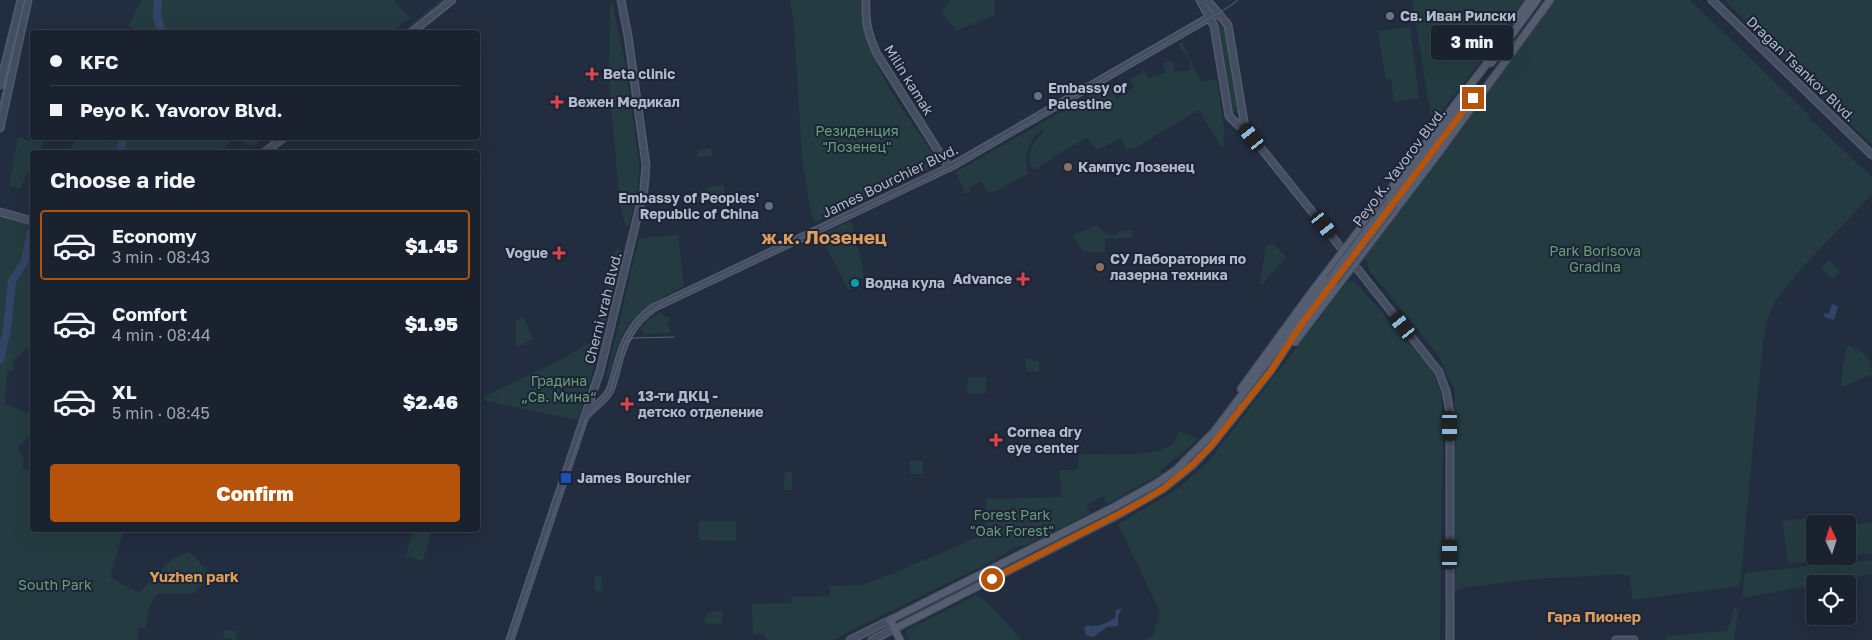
<!DOCTYPE html>
<html lang="en">
<head>
<meta charset="utf-8">
<style>
  :root { --surface:#1a2230; --page:#272f3c; --text:#f1f3f6; --muted:#9fa4ab; --line:#383f4c; --accent:#b45309 }
  body { margin:0; font-family:"Golos Text",sans-serif; background:var(--page); color:var(--text); height:100vh; display:flex; flex-direction:column; font-size:19px; white-space:nowrap }
  * { box-sizing:border-box; margin:0 }
  p { font-size:16px; color:var(--muted) }
  .icon { flex:none; width:28px; height:28px; fill:none; stroke:currentColor; stroke-width:2; stroke-linecap:round; stroke-linejoin:round }
  .map { position:relative; flex:1; overflow:hidden }
  .panel { position:absolute; left:30px; top:150px; width:450px; height:382px; display:flex; flex-direction:column; background:var(--surface); border-radius:5px; box-shadow:0 5px 20px #0002,0 0 0 1px var(--line) }
  .panel>* { flex:none }
  .guide { position:absolute; left:30px; top:30px; width:450px; height:110px; border-radius:5px; box-shadow:0 5px 20px #0002,0 0 0 1px var(--line); display:grid; align-content:center; height:110px; padding:0 20px; background:var(--surface) }
  .needle { width:32px; rotate:356deg }
  .buttons { position:absolute; left:1806px; top:515px; display:grid; gap:10px }
  .buttons a { display:grid; place-items:center; width:50px; height:50px; border-radius:5px; background:var(--surface); box-shadow:0 5px 20px #0002,0 0 0 1px var(--line); font-size:25px }
  .end { position:absolute; width:22px; height:22px; margin:-11px; border:6px solid #b45309; background:#fff; box-shadow:0 0 0 2px #fff }
  .from { border-radius:50% }
  .bubble { position:absolute; height:35px; border-radius:5px; background:var(--surface); box-shadow:0 5px 20px #0002,0 0 0 1px var(--line); font-size:16px; font-weight:800; line-height:35px; text-align:center }
  .car { position:absolute; width:15px; height:30px; margin:-15px -8px; border-radius:6px; box-shadow:0 0 4px 1px #0007; background:linear-gradient(#222 24%,#8ab4d8 0 40%,#222 0 76%,#8ab4d8 0 86%,#222 0) }
  .guide b { display:flex; align-items:center; gap:18px; height:48px; font-size:19px }
  .guide b+b { border-top:1px solid var(--line) }
  .guide i { width:12px; height:12px; background:var(--text) }
  ul { padding:0; list-style:none }
  li { display:flex; align-items:center; gap:15px; height:70px; margin:0 10px 8px; padding:0 10px; border:2px solid transparent; border-radius:5px }
  li div { flex:1 }
  li b { display:block; font-size:19px }
  li em { font-style:normal; font-weight:800 }
  li.selected { border-color:var(--accent) }
  li>.icon { width:45px; height:45px; stroke-width:1.5 }
  h2 { padding:0 20px; font-size:22px; line-height:60px }
  .action { display:flex; gap:10px; margin-top:auto; padding:10px 20px }
  .action a { flex:1; height:58px; border-radius:5px; background:var(--accent); color:#fff; font-size:20px; font-weight:800; line-height:58px; text-align:center }
  .map>svg:first-child { display:block }
</style>
</head>
<body>
<div class="map">
<svg width="1872" height="640" viewBox="0 0 1872 640">
  <rect width="100%" height="100%" fill="#222d40"/>
  <g fill="#243c41">
    <polygon points="142,0 396,0 395,1 410,18 392,32 141,32 128,26"/>
    <polygon points="441,0 445,0 405,32 402,32"/>
    <path d="M790 0H861C856 53 912 120 940 164L815 222 811 215 802 157 794 26Z"/>
    <polygon points="951,0 995,0 995,15 956,31 942,12"/>
    <polygon points="1412,0 1524,0 1471,74 1432,123"/>
    <polygon points="1554,0 1690,0 1807,113 1810,119 1872,177 1872,194 1800,270 1775,301 1768,318 1764,335 1757,401 1740,586 1633,600 1629,576 1623,574 1535,579 1460,588 1455,593 1455,389 1446,374 1440,358 1370,271 1366,261 1366,256 1454,140"/>
    <polygon points="1724,0 1872,0 1872,144 1864,137"/>
    <polygon points="612,2 626,67 639,165 638,188 629,225 627,226 625,225 620,204 609,83 610,4"/>
    <polygon points="1223,23 1226,28 1239,112 1231,113 1229,107 1218,30 1218,26"/>
    <polygon points="1410,27 1419,98 1394,102 1391,79 1386,80 1378,31"/>
    <path d="M1182 42 1201 82 1217 79 1225 135 1223 136 1224 147 1221 146 1199 110 1133 149 1132 148 1127 151 1120 138 1097 150 1087 138 1052 157V159L1033 170C1025 155 1032 143 1043 133L1042 130C1027 141 1024 156 1028 174L992 193 991 191 988 193 981 181 969 188 971 192 965 194 956 172 1108 85 1117 99 1134 88 1130 80 1144 71 1148 78 1166 73 1163 63 1172 60 1175 72 1191 70 1188 58 1181 49 1179 44Z"/>
    <polygon points="18,137 31,141 33,138 46,138 38,152 32,152 32,164 20,189 9,186"/>
    <polygon points="76,138 104,138 103,140 106,142 108,138 233,138 233,139 223,149 226,152 72,152 69,151"/>
    <path d="M240 138H264C256 145 248 151 240 138Z"/>
    <polygon points="711,148 712,156 698,157 697,150"/>
    <polygon points="724,185 725,199 696,202 695,191 709,189 709,187"/>
    <path d="M0 218 29 224 26 230 32 232V344L12 361 15 371H7L5 404 32 415V433L18 447 24 460 23 469 32 471V530H124L110 577 139 593C154 579 168 556 190 552L211 575 194 593H162L156 595 149 608 145 628H138V640H0Z"/>
    <polygon points="851,221 863,268 864,278 860,279 860,289 848,289 820,235"/>
    <path d="M1096 225C1103 232 1112 240 1121 231L1132 230V238H1105V252H1083L1073 236Z"/>
    <path d="M678 235 684 284 683 287C632 312 622 322 609 377L606 378 639 238Z"/>
    <polygon points="1274,244 1286,257 1262,285 1260,284 1266,245"/>
    <polygon points="617,248 621,249 619,270 603,333 599,334 596,329 599,327 602,307 605,305 613,257"/>
    <polygon points="1829,260 1840,271 1833,279 1821,268"/>
    <polygon points="1348,281 1353,281 1358,285 1432,370 1441,393 1443,420 1440,640 1144,640 1153,636 1160,612 1118,524 1176,490 1207,463"/>
    <polygon points="662,312 664,317 668,316 670,321 667,323 671,333 644,334 641,329 647,321"/>
    <polygon points="524,317 533,339 516,348 516,321"/>
    <polygon points="591,342 601,343 578,420 485,401 484,398 487,395 566,357"/>
    <path d="M1848 345C1863 353 1872 354 1872 374L1844 386 1841 385 1844 358Z"/>
    <polygon points="1025,359 1032,359 1032,361 1039,361 1039,372 1026,371"/>
    <polygon points="968,377 986,377 986,393 967,393"/>
    <path d="M1179 431 1199 439 1160 471 1162 473 1107 504 1103 496 1086 505 1090 513 1027 545C1014 546 1005 553 995 560L850 631 835 640H767L764 635 753 634 752 604 791 603V597L830 596V586L862 585 894 573 985 534 986 499 1061 497 1060 470H1078L1079 454C1100 454 1151 457 1168 447 1175 444 1176 437 1179 431Z"/>
    <rect x="910" y="461" width="13" height="13"/>
    <polygon points="785,472 792,472 792,490 784,490"/>
    <polygon points="1112,512 1111,514 1044,549 1043,546"/>
    <polygon points="1811,518 1814,561 1788,564 1783,521"/>
    <polygon points="699,521 736,521 736,541 699,540"/>
    <polygon points="1872,522 1872,553 1845,557 1848,556 1848,526"/>
    <polygon points="413,530 432,530 423,561 406,556"/>
    <polygon points="1032,552 1033,554 897,622"/>
    <polygon points="1872,560 1872,574 1742,598 1745,573"/>
    <polygon points="595,576 601,576 602,591 595,591"/>
    <polygon points="976,595 986,601 1021,639 1020,640 909,640 905,631"/>
    <polygon points="1735,606 1738,613 1734,640 1665,640 1667,636 1727,631"/>
    <polygon points="714,611 723,612 722,624 704,623 706,615"/>
    <polygon points="224,630 237,631 236,640 223,638"/>
  </g>
  <g fill="#334567">
    <polygon points="1832,304 1838,306 1834,320 1824,317 1825,313 1829,314"/>
    <path d="M1122 608 1118 616V626L1107 627 1093 637 1086 635 1084 628 1087 625C1099 628 1105 623 1115 618L1116 610Z"/>
  </g>
  <g fill="none" stroke-linecap="round" stroke-linejoin="round">
    <g stroke="#334567" stroke-width="8">
      <polyline points="158,0 157,17 162,32"/>
      <polyline points="121,152 122,138"/>
      <polyline points="0,360 7,329 12,281 24,263 32,229"/>
    </g>
    <g stroke="#525a6b" stroke-width="9">
      <g id="secondary">
        <path d="M866 0C865 23 868 34 877 54L949 168"/>
        <polyline points="1200,0 1214,26 1229,116 1238,125 1245,128"/>
        <polyline points="1207,0 1228,25 1245,128 1346,254"/>
        <polyline points="1712,0 1872,155"/>
        <polyline points="412,32 452,0"/>
        <polyline points="0,85 21,0"/>
        <polyline points="0,128 28,0"/>
        <polyline points="265,152 283,138"/>
        <polyline points="0,212 32,221"/>
        <polyline points="1352,262 1439,372 1446,391 1450,413 1450,640"/>
        <path d="M586 416C593 406 605 401 610 390 613 383 615 375 617 367 623 343 632 323 653 308L952 166 1210 17 1218 14"/>
        <polyline points="510,640 600,371 644,189 646,165 628,36 621,0"/>
        <polyline points="850,640 890,620"/>
        <polyline points="872,640 894,629"/>
        <polyline points="1616,640 1634,640"/>
      </g>
    </g>
    <g stroke="#404859" stroke-width="9">
      <g id="primary">
        <polyline points="1516,20 1530,0"/>
        <polyline points="1491,63 1537,0"/>
        <polyline points="1390,200 1464,101"/>
        <polyline points="1394,204 1466,107"/>
        <polyline points="1295,342 1437,155 1550,0"/>
        <polyline points="1241,389 1311,293 1491,58"/>
        <polyline points="894,629 1118,515 1163,489 1193,465 1211,446 1270,372 1303,322 1334,282"/>
        <polyline points="900,640 890,620 1114,507 1157,483 1176,470 1213,433 1330,279"/>
      </g>
    </g>
    <use href="#secondary" stroke="#444e63" stroke-width="6"/>
    <use href="#primary" stroke="#545e70" stroke-width="7"/>
    <g stroke="#586377" stroke-width="1">
      <polyline points="0,105 25,0"/>
      <polyline points="626,343 633,338 674,337"/>
      <polyline points="511,640 586,418 610,391 624,345 632,330 645,315 664,303 952,167 1227,8 1238,0"/>
    </g>
    <g stroke="#404859" stroke-width="9" stroke-linecap="butt">
      <g id="primary-bridge">
        <polyline points="1330,279 1390,200"/>
        <polyline points="1334,282 1394,204"/>
      </g>
    </g>
    <use href="#primary-bridge" stroke="#545e70" stroke-width="7"/>
  </g>
  <g fill="none" stroke-linecap="round" stroke-linejoin="round">
    <polyline stroke="#b45309" stroke-width="6" points="992,579 1138,504 1163,489 1192,465 1211,446 1270,372 1303,322 1473,98"/>
  </g>
  <circle fill="#6b7280" stroke="#1c2435" stroke-width="2" cx="1390" cy="16" r="5"/>
  <g fill="#e0444e" stroke="#1c2435" stroke-width="2">
    <path d="M589.5 66.5h5v5h5v5h-5v5h-5v-5h-5v-5h5z"/>
    <path d="M554.5 94.5h5v5h5v5h-5v5h-5v-5h-5v-5h5z"/>
    <path d="M556.5 245.5h5v5h5v5h-5v5h-5v-5h-5v-5h5z"/>
    <path d="M1020.5 271.5h5v5h5v5h-5v5h-5v-5h-5v-5h5z"/>
    <path d="M624.5 396.5h5v5h5v5h-5v5h-5v-5h-5v-5h5z"/>
    <path d="M993.5 432.5h5v5h5v5h-5v5h-5v-5h-5v-5h5z"/>
  </g>
  <g fill="#5c6f8a" stroke="#1c2435" stroke-width="2">
    <circle cx="1038" cy="96" r="5"/>
    <circle cx="769" cy="206" r="5"/>
  </g>
  <g fill="#8d6e63" stroke="#1c2435" stroke-width="2">
    <circle cx="1068" cy="167" r="5"/>
    <circle cx="1100" cy="267" r="5"/>
  </g>
  <circle fill="#0f9aa8" stroke="#1c2435" stroke-width="2" cx="855" cy="283" r="5"/>
  <rect fill="#1a4fb4" stroke="#1c2435" stroke-width="2" x="560" y="472" width="12" height="12" rx="2.5"/>
  <g text-anchor="middle" stroke-width="4" stroke-linejoin="round" paint-order="stroke">
    <g font-size="14" font-weight="bold" fill="#b3bacb" stroke="#1c2435" text-anchor="start">
      <text x="1400" y="21">Св. Иван Рилски</text>
      <text x="603" y="79">Beta clinic</text>
      <text x="1048" y="93">Embassy of<tspan x="1048" dy="16">Palestine</tspan></text>
      <text x="568" y="107">Вежен Медикал</text>
      <text x="1078" y="172">Кампус Лозенец</text>
      <text x="759" y="203" text-anchor="end">Embassy of Peoples'<tspan x="759" dy="16">Republic of China</tspan></text>
      <text x="548" y="258" text-anchor="end">Vogue</text>
      <text x="1110" y="264">СУ Лаборатория по<tspan x="1110" dy="16">лазерна техника</tspan></text>
      <text x="1012" y="284" text-anchor="end">Advance</text>
      <text x="865" y="288">Водна кула</text>
      <text x="638" y="401">13-ти ДКЦ -<tspan x="638" dy="16">детско отделение</tspan></text>
      <text x="1007" y="437">Cornea dry<tspan x="1007" dy="16">eye center</tspan></text>
      <text x="577" y="483">James Bourchier</text>
    </g>
    <g font-size="14" fill="#b3bacb" stroke="#1c2435">
      <text transform="translate(1801 69) rotate(44)" y="5">Dragan Tsankov Blvd.</text>
      <text transform="translate(909 80) rotate(58)" y="5">Milin kamak</text>
      <text transform="translate(1399 167) rotate(-53)" y="5">Peyo K. Yavorov Blvd.</text>
      <text transform="translate(890 181) rotate(-26)" y="5">James Bourchier Blvd.</text>
      <text transform="translate(603 308) rotate(-76)" y="5">Cherni vrah Blvd.</text>
    </g>
    <g font-size="14" fill="#689e78" stroke="#1c2435">
      <text x="857" y="136">Резиденция<tspan x="857" dy="16">"Лозенец"</tspan></text>
      <text x="1595" y="256">Park Borisova<tspan x="1595" dy="16">Gradina</tspan></text>
      <text x="559" y="386">Градина<tspan x="559" dy="16">„Св. Мина“</tspan></text>
      <text x="1012" y="520">Forest Park<tspan x="1012" dy="16">"Oak Forest"</tspan></text>
      <text x="55" y="590">South Park</text>
    </g>
    <g font-size="15" font-weight="bold" fill="#de9d5b" stroke="#1c2435">
      <text x="194" y="582">Yuzhen park</text>
      <text x="1594" y="622">Гара Пионер</text>
    </g>
    <g font-size="19" font-weight="bold" fill="#de9d5b" stroke="#1c2435">
      <text x="824" y="244">ж.к. Лозенец</text>
    </g>
  </g>
</svg>
<div class="buttons">
<a><svg class="needle" viewBox="-14 -14 28 28"><path d="M0-13l5 13h-10z" fill="#e53935"/><path d="M0 13l5-13h-10z" fill="#9fa4ab"/></svg></a>
<a><svg class="icon" aria-label="locate" viewBox="0 0 24 24"><circle cx="12" cy="12" r="6"/><path d="M12 2v4M12 18v4M2 12h4M18 12h4"/></svg></a>
</div>
<i class="end from" style="left:992px;top:579px"></i>
<i class="end" style="left:1473px;top:98px"></i>
<div class="bubble" style="left:1431px;top:25px;width:82px">3 min</div>
<i class="car" style="left:1252px;top:137px;rotate:322deg"></i>
<i class="car" style="left:1324px;top:225px;rotate:141deg"></i>
<i class="car" style="left:1403px;top:326px;rotate:321deg"></i>
<i class="car" style="left:1450px;top:426px;rotate:180deg"></i>
<i class="car" style="left:1450px;top:554px;rotate:0deg"></i>
<div class="guide">
<b><i class="from"></i>KFC</b>
<b><i></i>Peyo K. Yavorov Blvd.</b>
</div>
<section class="panel">
<h2>Choose a ride</h2>
<ul>
<li class="selected"><svg class="icon" aria-label="car" viewBox="0 0 24 24"><path d="M5 17H2v-5l4-1 3-4h7l3 4 3 1v5h-3M9 17h6M6 11h13"/><circle cx="7" cy="17" r="2"/><circle cx="17" cy="17" r="2"/></svg><div><b>Economy</b><p>3 min · 08:43</p></div><em>$1.45</em></li>
<li><svg class="icon" aria-label="car" viewBox="0 0 24 24"><path d="M5 17H2v-5l4-1 3-4h7l3 4 3 1v5h-3M9 17h6M6 11h13"/><circle cx="7" cy="17" r="2"/><circle cx="17" cy="17" r="2"/></svg><div><b>Comfort</b><p>4 min · 08:44</p></div><em>$1.95</em></li>
<li><svg class="icon" aria-label="car" viewBox="0 0 24 24"><path d="M5 17H2v-5l4-1 3-4h7l3 4 3 1v5h-3M9 17h6M6 11h13"/><circle cx="7" cy="17" r="2"/><circle cx="17" cy="17" r="2"/></svg><div><b>XL</b><p>5 min · 08:45</p></div><em>$2.46</em></li>
</ul>
<div class="action"><a>Confirm</a></div>
</section>
</div>
</body>
</html>
